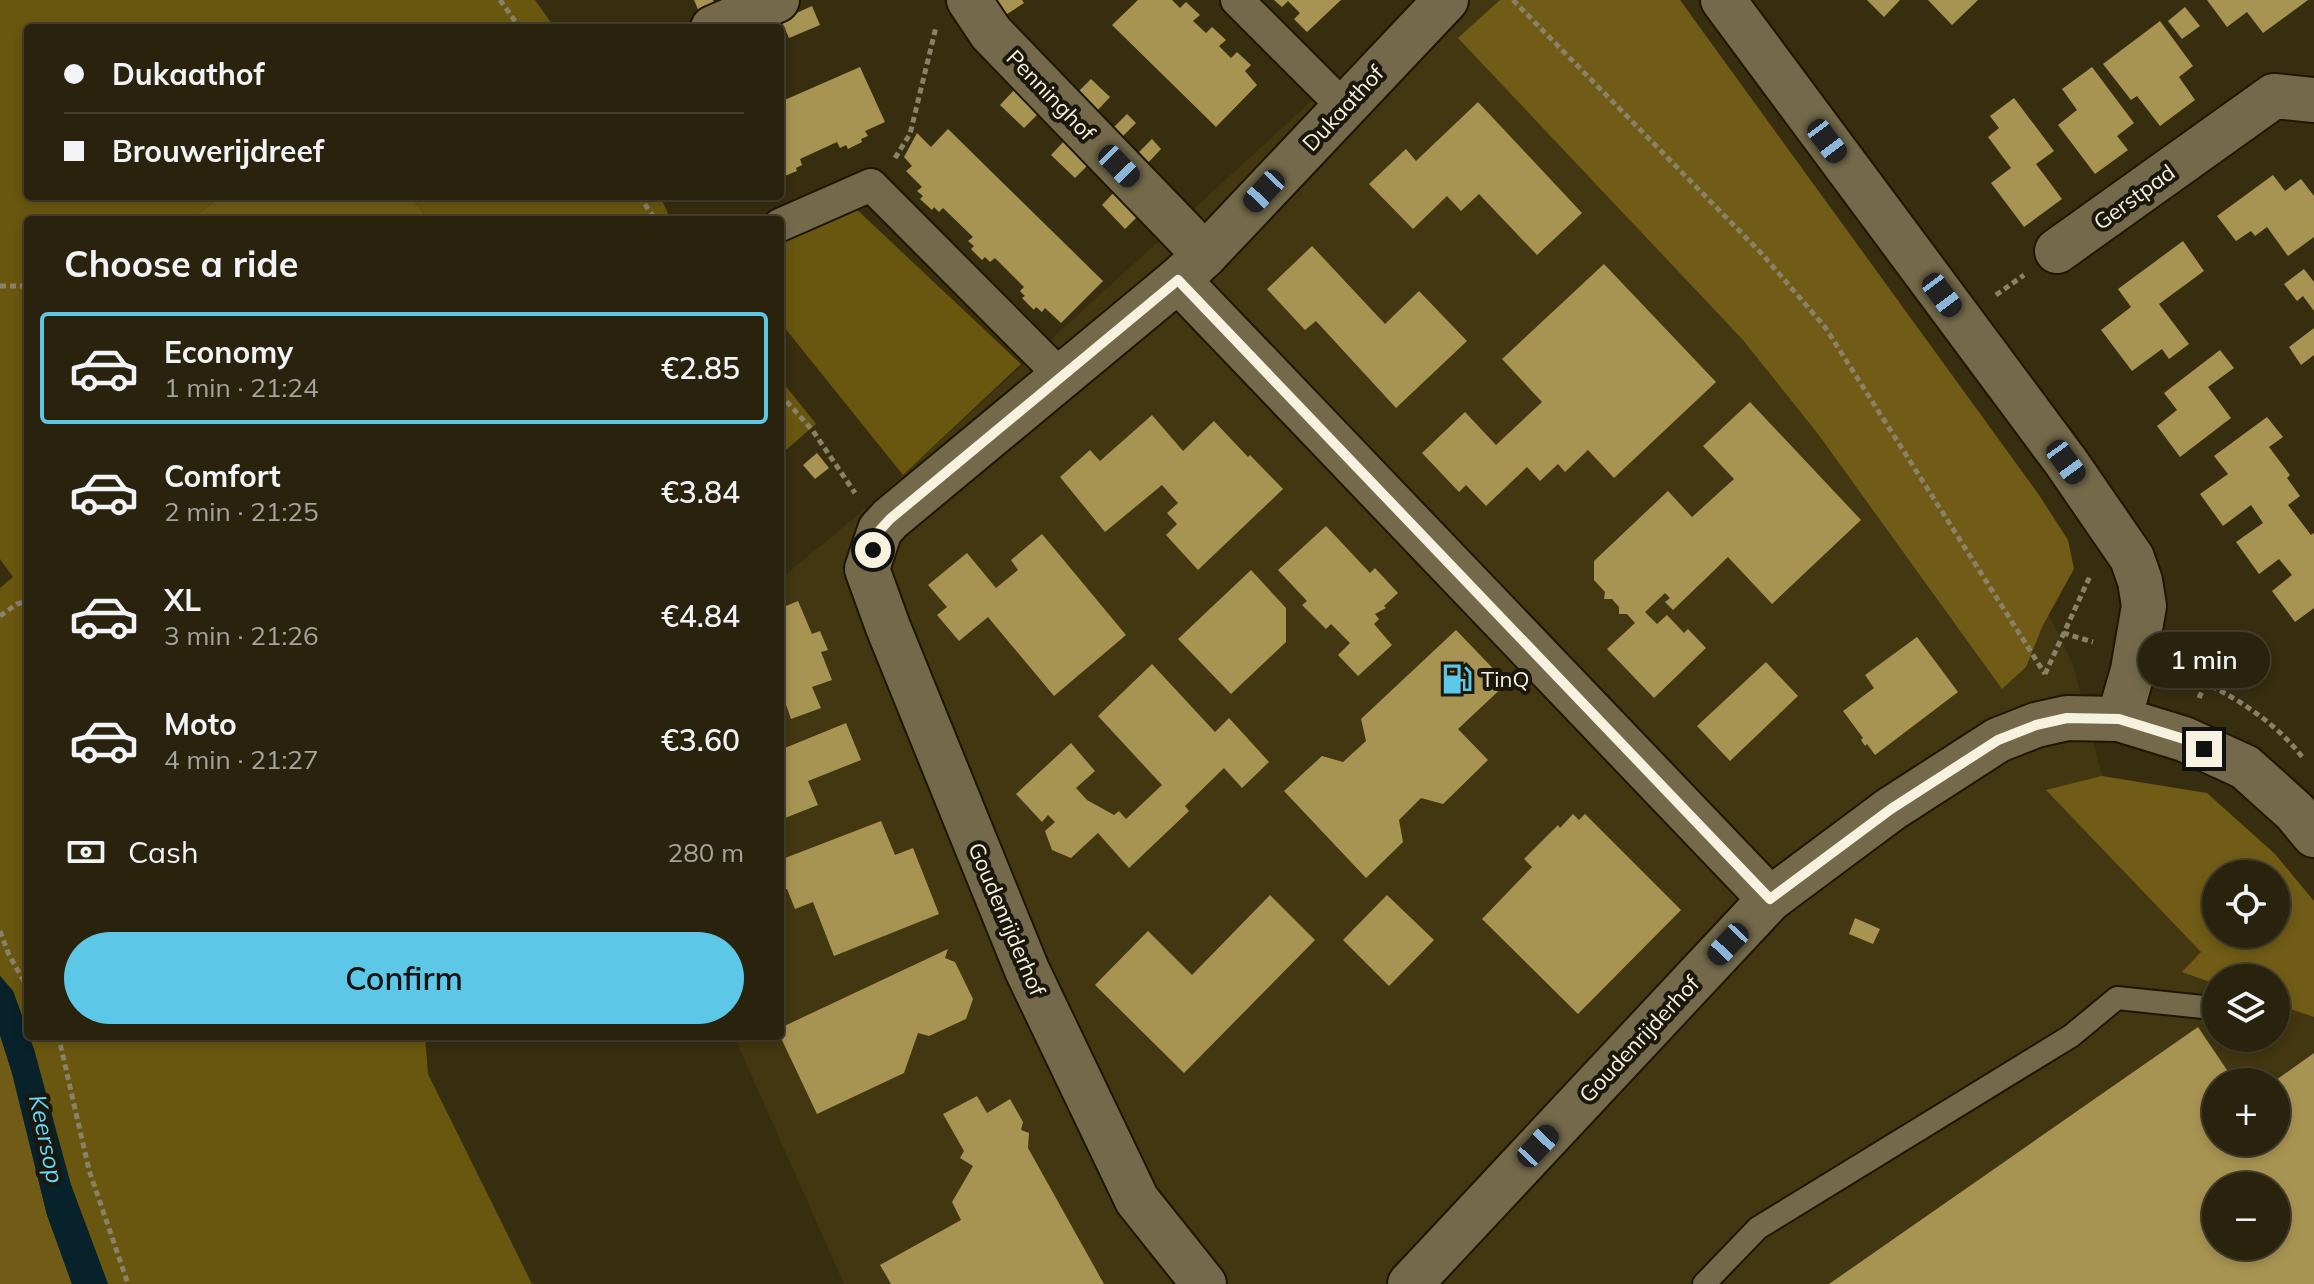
<!DOCTYPE html>
<html lang="en">
<head>
<meta charset="utf-8">
<style>
  :root { --surface:#29220c; --page:#312a15; --text:#f1f3f6; --muted:#a5a49d; --line:#453f2d; --accent:#5cc7e7 }
  body { margin:0; font-family:Mulish,sans-serif; background:var(--page); color:var(--text); height:100vh; display:flex; flex-direction:column; font-size:30px; white-space:nowrap }
  * { box-sizing:border-box; margin:0 }
  p { font-size:26px; color:var(--muted) }
  .icon { flex:none; width:44px; height:44px; fill:none; stroke:currentColor; stroke-width:2; stroke-linecap:round; stroke-linejoin:round }
  .map { position:relative; flex:1; overflow:hidden }
  .drawer { position:absolute; left:24px; top:216px; width:760px; height:824px; display:flex; flex-direction:column; background:var(--surface); border-radius:8px; box-shadow:0 4px 12px #0003,0 0 0 2px var(--line) }
  .drawer>* { flex:none }
  .top-card { position:absolute; left:24px; top:24px; width:760px; height:176px; border-radius:8px; box-shadow:0 4px 12px #0003,0 0 0 2px var(--line); display:grid; align-content:center; height:176px; padding:0 40px; background:var(--surface) }
  .tools { position:absolute; left:2202px; top:860px; display:grid; gap:16px }
  .tools a { display:grid; place-items:center; width:88px; height:88px; border-radius:50%; background:var(--surface); box-shadow:0 4px 12px #0003,0 0 0 2px var(--line); font-size:40px }
  .end { position:absolute; width:36px; height:36px; margin:-18px; border:10px solid #f7f1e0; background:#111; box-shadow:0 0 0 4px #111 }
  .from { border-radius:50% }
  .bubble { position:absolute; height:56px; border-radius:28px; background:var(--surface); box-shadow:0 4px 12px #0003,0 0 0 2px var(--line); font-size:26px; font-weight:600; line-height:56px; text-align:center }
  .car { position:absolute; width:24px; height:48px; margin:-24px -12px; border-radius:10px; box-shadow:0 0 6px 2px #0007; background:linear-gradient(#222 24%,#8ab4d8 0 40%,#222 0 76%,#8ab4d8 0 86%,#222 0) }
  .top-card b { display:flex; align-items:center; gap:28px; height:76px; font-size:30px }
  .top-card b+b { border-top:2px solid var(--line) }
  .top-card i { width:20px; height:20px; background:var(--text) }
  ul { padding:0; list-style:none }
  li { display:flex; align-items:center; gap:24px; height:112px; margin:0 16px 12px; padding:0 24px; border:4px solid transparent; border-radius:8px }
  li div { flex:1 }
  li b { display:block; font-size:30px }
  li em { font-style:normal; font-weight:600 }
  li.on { border-color:var(--accent) }
  li>.icon { width:72px; height:72px; stroke-width:1.5 }
  h2 { padding:0 40px; font-size:36px; line-height:96px }
  .pay { display:flex; align-items:center; gap:20px; height:88px; padding:0 40px; font-size:30px }
  .pay p { margin-inline-start:auto }
  .primary-button { display:flex; gap:16px; margin-top:auto; padding:16px 40px }
  .primary-button a { flex:1; height:92px; border-radius:48px; background:var(--accent); color:#111; font-size:32px; font-weight:600; line-height:92px; text-align:center }
  .map>svg:first-child { display:block }
</style>
</head>
<body>
<div class="map">
<svg width="2314" height="1284" viewBox="0 0 2314 1284">
  <rect width="100%" height="100%" fill="#372e10"/>
  <path fill="#423710" fill-rule="evenodd" d="M1422 0H1641L2006 525 2073 665 2107 794 2216 874V934H2276L2314 940V1284H844L734 1036H780V579L870 505ZM2216 978H2276V1038H2216ZM2216 1082H2276V1142H2216ZM2216 1186H2276V1246H2216Z"/>
  <g fill="#69560f">
    <polygon points="0,0 535,0 555,28 28,28 28,196 221,196 190,220 28,220 28,1033 13,991 0,976 0,588 13,577 0,559"/>
    <polygon points="410,196 660,196 671,220 429,220"/>
    <polygon points="852,205 1021,364 903,475 780,322 780,225"/>
    <polygon points="780,379 816,424 780,455"/>
    <polygon points="29,1036 425,1036 428,1074 532,1284 108,1284 71,1185"/>
  </g>
  <g fill="#705c16" fill-rule="evenodd">
    <polygon points="1500,0 1680,0 2039,495 2068,540 2074,569 2043,625 2026,667 2002,689 1818,434 1743,340 1458,38"/>
    <polygon points="221,196 410,196 429,220 190,220"/>
    <path d="M2102 776 2207 793 2275 854 2314 901V1017L2276 1004V978H2216V984L2182 972 2201 952 2046 790ZM2276 874V934H2216V874Z"/>
    <polygon points="0,1035 12,1073 47,1215 72,1284 0,1284"/>
  </g>
  <polygon fill="#07222a" points="0,976 13,991 34,1049 71,1185 108,1284 72,1284 47,1215 12,1073 0,1035"/>
  <g fill="#a89452" fill-rule="evenodd">
    <polygon points="694,0 713,0 716,7 700,14"/>
    <polygon points="994,0 1022,0 1024,3 1004,16"/>
    <polygon points="1138,0 1172,0 1180,8 1186,2 1200,15 1193,21 1206,33 1212,27 1226,40 1219,46 1231,58 1237,52 1251,65 1245,71 1257,85 1216,127 1112,25"/>
    <polygon points="1274,0 1341,0 1307,32 1294,19 1300,13 1288,1 1282,7"/>
    <polygon points="1867,0 1900,0 1884,17"/>
    <polygon points="1928,0 1978,0 1952,25"/>
    <polygon points="2207,0 2308,0 2263,33 2247,12 2227,27"/>
    <polygon points="812,6 820,25 789,38 781,20"/>
    <polygon points="2185,7 2200,26 2182,39 2168,21"/>
    <polygon points="2160,21 2193,66 2179,77 2195,100 2160,126 2137,96 2131,100 2103,64"/>
    <polygon points="860,67 885,122 865,131 868,136 861,139 862,142 848,149 846,145 840,148 837,142 800,159 802,165 796,168 797,171 782,177 780,174 780,102"/>
    <polygon points="2092,67 2134,123 2117,136 2128,150 2095,174 2058,125 2077,110 2062,89"/>
    <polygon points="1091,79 1110,97 1094,114 1075,95"/>
    <polygon points="1015,89 1039,113 1024,128 1000,105"/>
    <polygon points="2014,98 2054,151 2036,164 2062,199 2024,227 1991,183 2011,168 1988,137 1999,128 1990,116"/>
    <polygon points="1478,102 1582,213 1537,255 1479,194 1461,211 1447,196 1413,229 1369,184 1406,149 1416,161"/>
    <polygon points="1127,114 1136,123 1120,139 1111,130"/>
    <polygon points="948,129 1103,281 1061,323 1045,308 1042,312 1036,307 1034,310 1022,298 1025,296 1020,291 1024,287 995,258 990,262 985,257 982,260 971,249 974,246 968,241 973,237 943,208 939,212 934,207 932,210 920,199 923,196 917,191 922,187 906,171 912,166 904,157 917,133 931,147"/>
    <polygon points="1066,139 1090,163 1075,178 1051,155"/>
    <polygon points="1152,139 1161,149 1146,165 1136,155"/>
    <polygon points="2273,175 2285,191 2301,179 2314,196 2314,237 2288,256 2267,227 2255,236 2251,231 2236,241 2217,216"/>
    <polygon points="1117,189 1141,213 1125,229 1102,205"/>
    <polygon points="2183,241 2204,271 2159,304 2189,344 2169,359 2162,349 2132,371 2101,330 2131,307 2118,289"/>
    <polygon points="1312,246 1385,324 1419,291 1467,341 1396,408 1316,321 1305,330 1267,289"/>
    <polygon points="1604,264 1716,382 1614,478 1588,450 1565,472 1558,464 1540,481 1527,467 1486,506 1466,485 1459,492 1422,453 1465,412 1496,445 1542,402 1502,359"/>
    <polygon points="2304,269 2314,282 2314,311 2303,296 2297,301 2284,284"/>
    <polygon points="2314,328 2314,355 2301,365 2289,347"/>
    <polygon points="2220,350 2234,368 2208,387 2231,418 2180,457 2157,426 2177,410 2164,393"/>
    <polygon points="1750,402 1861,520 1772,604 1728,557 1673,610 1665,602 1670,598 1665,593 1645,612 1657,624 1667,615 1684,633 1688,629 1706,648 1654,698 1607,649 1635,623 1627,614 1619,614 1619,607 1612,599 1604,599 1605,592 1594,580 1594,561 1668,491 1692,517 1734,479 1703,446"/>
    <polygon points="1152,415 1183,451 1214,421 1248,457 1250,455 1283,489 1198,570 1166,535 1177,524 1167,513 1178,503 1162,485 1105,532 1060,477 1090,450 1100,461"/>
    <polygon points="2267,417 2283,437 2269,447 2290,475 2287,478 2300,496 2288,505 2311,535 2314,533 2314,608 2295,622 2272,591 2292,575 2279,559 2259,574 2236,542 2263,523 2251,505 2223,526 2200,494 2228,474 2214,456"/>
    <polygon points="817,453 829,468 815,479 803,465"/>
    <polygon points="1326,526 1370,573 1375,568 1398,593 1384,606 1386,608 1375,614 1379,619 1374,624 1392,645 1358,676 1338,655 1350,643 1331,624 1326,629 1302,605 1307,601 1278,570"/>
    <polygon points="1042,534 1126,635 1054,696 988,617 959,641 937,615 947,607 928,585 967,553 996,588 1018,570 1011,560"/>
    <polygon points="1251,570 1286,608 1286,642 1231,694 1178,639"/>
    <polygon points="780,591 786,606 798,601 812,634 820,631 828,650 821,652 832,680 812,687 821,708 791,719 784,699 780,700"/>
    <polygon points="1456,630 1507,683 1458,729 1488,760 1443,804 1421,798 1399,820 1403,842 1366,878 1284,791 1322,756 1343,762 1366,741 1361,719"/>
    <polygon points="1917,637 1958,692 1875,755 1867,744 1865,746 1861,740 1863,738 1843,711 1874,688 1865,675"/>
    <polygon points="1766,662 1798,696 1730,761 1697,726"/>
    <polygon points="1152,664 1215,732 1229,718 1269,762 1242,788 1224,768 1185,806 1189,811 1129,868 1098,833 1071,858 1052,850 1045,831 1055,822 1048,815 1042,822 1016,794 1071,743 1095,771 1076,788 1087,800 1114,815 1119,811 1126,819 1162,785 1098,716"/>
    <polygon points="846,723 861,760 808,781 818,805 780,820 780,750"/>
    <polygon points="1573,814 1579,820 1585,814 1681,910 1578,1014 1482,919 1532,867 1524,859 1558,825 1560,828"/>
    <polygon points="881,821 895,855 913,848 939,914 834,956 813,902 795,909 787,889 780,892 780,860"/>
    <polygon points="1270,895 1315,940 1184,1073 1095,985 1148,931 1192,975"/>
    <polygon points="1387,895 1434,940 1389,986 1343,940"/>
    <polygon points="1855,918 1880,929 1873,944 1849,934"/>
    <polygon points="948,949 945,958 955,962 973,999 966,1019 929,1036 918,1033 904,1073 817,1114 780,1036 780,1028"/>
    <path d="M2198 1027 2235 1082H2216V1142H2276V1080L2314 1053V1284H1829ZM2216 1186H2276V1246H2216Z"/>
    <polygon points="977,1096 987,1113 1010,1099 1023,1122 1021,1130 1029,1133 1028,1148 1104,1284 891,1284 880,1265 961,1220 952,1202 973,1166 960,1158 964,1151 943,1114"/>
  </g>
  <g fill="none" stroke-linecap="round" stroke-linejoin="round">
    <g stroke="#1f1600" stroke-width="26">
      <polyline id="service" points="1704,1284 1758,1228 2071,1036 2117,998 2203,1007"/>
    </g>
    <g stroke="#1f1600" stroke-width="36">
      <g id="pedestrian">
        <polyline points="1237,0 1344,107"/>
        <polyline points="780,225 871,185 1062,377"/>
      </g>
    </g>
    <g stroke="#1f1600" stroke-width="48">
      <g id="minor">
        <polyline points="969,0 991,33 1205,255"/>
        <polyline points="713,28 777,0"/>
        <polyline points="2057,251 2274,96 2314,100"/>
        <polyline points="1178,280 1770,899"/>
        <polyline points="1204,1284 1137,1200 1027,970 888,627 867,569 880,530 890,519 1178,280 1205,255 1446,0"/>
        <polyline points="1410,1284 1770,899 1891,809 1998,740 2036,725 2067,718 2119,719"/>
      </g>
    </g>
    <g stroke="#1f1600" stroke-width="48">
      <polyline id="tertiary" points="1723,0 2066,462 2132,558 2140,581 2144,606 2133,670 2119,719 2184,739 2245,767 2295,812 2314,835"/>
    </g>
    <g stroke="#898168" stroke-width="5" stroke-dasharray="6 4" stroke-linecap="butt">
      <polyline points="500,0 520,28"/>
      <polyline points="1513,0 1763,255 1825,327 2045,674"/>
      <polyline points="895,158 910,134 936,27"/>
      <polyline points="639,196 656,220"/>
      <polyline points="0,286 28,286"/>
      <polyline points="1996,295 2024,275"/>
      <polyline points="780,394 813,431 855,493"/>
      <polyline points="0,616 17,604 28,601"/>
      <polyline points="2063,633 2093,642"/>
      <path d="M2175 669C2222 689 2271 716 2303 758"/>
      <polyline points="2045,674 2091,574"/>
      <polyline points="2199,698 2206,682"/>
      <polyline points="0,931 9,955 28,988"/>
      <polyline points="56,1036 60,1043 89,1170 128,1284"/>
    </g>
    <use href="#service" stroke="#746a4b" stroke-width="22"/>
    <use href="#pedestrian" stroke="#746a4b" stroke-width="32"/>
    <use href="#minor" stroke="#746a4b" stroke-width="44"/>
    <use href="#tertiary" stroke="#746a4b" stroke-width="44"/>
  </g>
  <g fill="none" stroke-linecap="round" stroke-linejoin="round">
    <polyline stroke="#f7f1e0" stroke-width="10" points="873,550 880,530 890,519 1178,280 1770,899 1891,809 1998,740 2036,725 2067,718 2119,719 2184,739 2204,749"/>
  </g>
  <defs>
    <g id="fuel-bare" transform="scale(2.4)"><path d="M-5.5-6h7V0h2V4h1.3V-2.5L3-4.5l.8-.8L6-3V5H2.5V1h-1V6h-7ZM-4.2-4.7v3.2H.2V-4.7Z" fill="#5cc7e7" stroke="#1b170a" stroke-width="2.5" paint-order="stroke"/></g>
  </defs>
  <g fill-rule="evenodd">
    <use href="#fuel-bare" x="1457" y="679"/>
  </g>
  <g text-anchor="middle" stroke-width="8" stroke-linejoin="round" paint-order="stroke">
    <g font-size="22" fill="#f7f1e0" stroke="#1b170a">
      <text transform="translate(1051 95) rotate(46)" y="8">Penninghof</text>
      <text transform="translate(1343 108) rotate(-47)" y="8">Dukaathof</text>
      <text transform="translate(2134 197) rotate(-36)" y="8">Gerstpad</text>
      <text transform="translate(1007 919) rotate(67)" y="8">Goudenrijderhof</text>
      <text transform="translate(1639 1039) rotate(-47)" y="8">Goudenrijderhof</text>
    </g>
    <g font-size="22" fill="#f7f1e0" stroke="#1b170a" text-anchor="start">
      <text x="1481" y="687">TinQ</text>
    </g>
    <g font-size="24" font-style="italic" fill="#5fd9fd" stroke="#1b170a">
      <text transform="translate(46 1139) rotate(78)" y="8">Keersop</text>
    </g>
  </g>
</svg>
<div class="tools">
<a><svg class="icon" aria-label="locate" viewBox="0 0 24 24"><circle cx="12" cy="12" r="6"/><path d="M12 2v4M12 18v4M2 12h4M18 12h4"/></svg></a>
<a><svg class="icon" aria-label="layers" viewBox="0 0 24 24"><path d="M12 4l9 5-9 5-9-5zM3 14l9 5 9-5"/></svg></a>
<a>+</a>
<a>−</a>
</div>
<i class="end from" style="left:873px;top:550px"></i>
<i class="end" style="left:2204px;top:749px"></i>
<div class="bubble" style="left:2138px;top:632px;width:132px">1 min</div>
<i class="car" style="left:1827px;top:141px;rotate:143deg"></i>
<i class="car" style="left:1119px;top:166px;rotate:136deg"></i>
<i class="car" style="left:1264px;top:191px;rotate:223deg"></i>
<i class="car" style="left:1942px;top:295px;rotate:143deg"></i>
<i class="car" style="left:2066px;top:462px;rotate:144deg"></i>
<i class="car" style="left:1728px;top:944px;rotate:223deg"></i>
<i class="car" style="left:1538px;top:1146px;rotate:43deg"></i>
<div class="top-card">
<b><i class="from"></i>Dukaathof</b>
<b><i></i>Brouwerijdreef</b>
</div>
<section class="drawer">
<h2>Choose a ride</h2>
<ul>
<li class="on"><svg class="icon" aria-label="car" viewBox="0 0 24 24"><path d="M5 17H2v-5l4-1 3-4h7l3 4 3 1v5h-3M9 17h6M6 11h13"/><circle cx="7" cy="17" r="2"/><circle cx="17" cy="17" r="2"/></svg><div><b>Economy</b><p>1 min · 21:24</p></div><em>€2.85</em></li>
<li><svg class="icon" aria-label="car" viewBox="0 0 24 24"><path d="M5 17H2v-5l4-1 3-4h7l3 4 3 1v5h-3M9 17h6M6 11h13"/><circle cx="7" cy="17" r="2"/><circle cx="17" cy="17" r="2"/></svg><div><b>Comfort</b><p>2 min · 21:25</p></div><em>€3.84</em></li>
<li><svg class="icon" aria-label="car" viewBox="0 0 24 24"><path d="M5 17H2v-5l4-1 3-4h7l3 4 3 1v5h-3M9 17h6M6 11h13"/><circle cx="7" cy="17" r="2"/><circle cx="17" cy="17" r="2"/></svg><div><b>XL</b><p>3 min · 21:26</p></div><em>€4.84</em></li>
<li><svg class="icon" aria-label="car" viewBox="0 0 24 24"><path d="M5 17H2v-5l4-1 3-4h7l3 4 3 1v5h-3M9 17h6M6 11h13"/><circle cx="7" cy="17" r="2"/><circle cx="17" cy="17" r="2"/></svg><div><b>Moto</b><p>4 min · 21:27</p></div><em>€3.60</em></li>
</ul>
<div class="pay"><svg class="icon" aria-label="cash" viewBox="0 0 24 24"><path d="M3 7h18v10H3z"/><circle cx="12" cy="12" r="2"/></svg>Cash<p>280 m</p></div>
<div class="primary-button"><a>Confirm</a></div>
</section>
</div>
</body>
</html>
